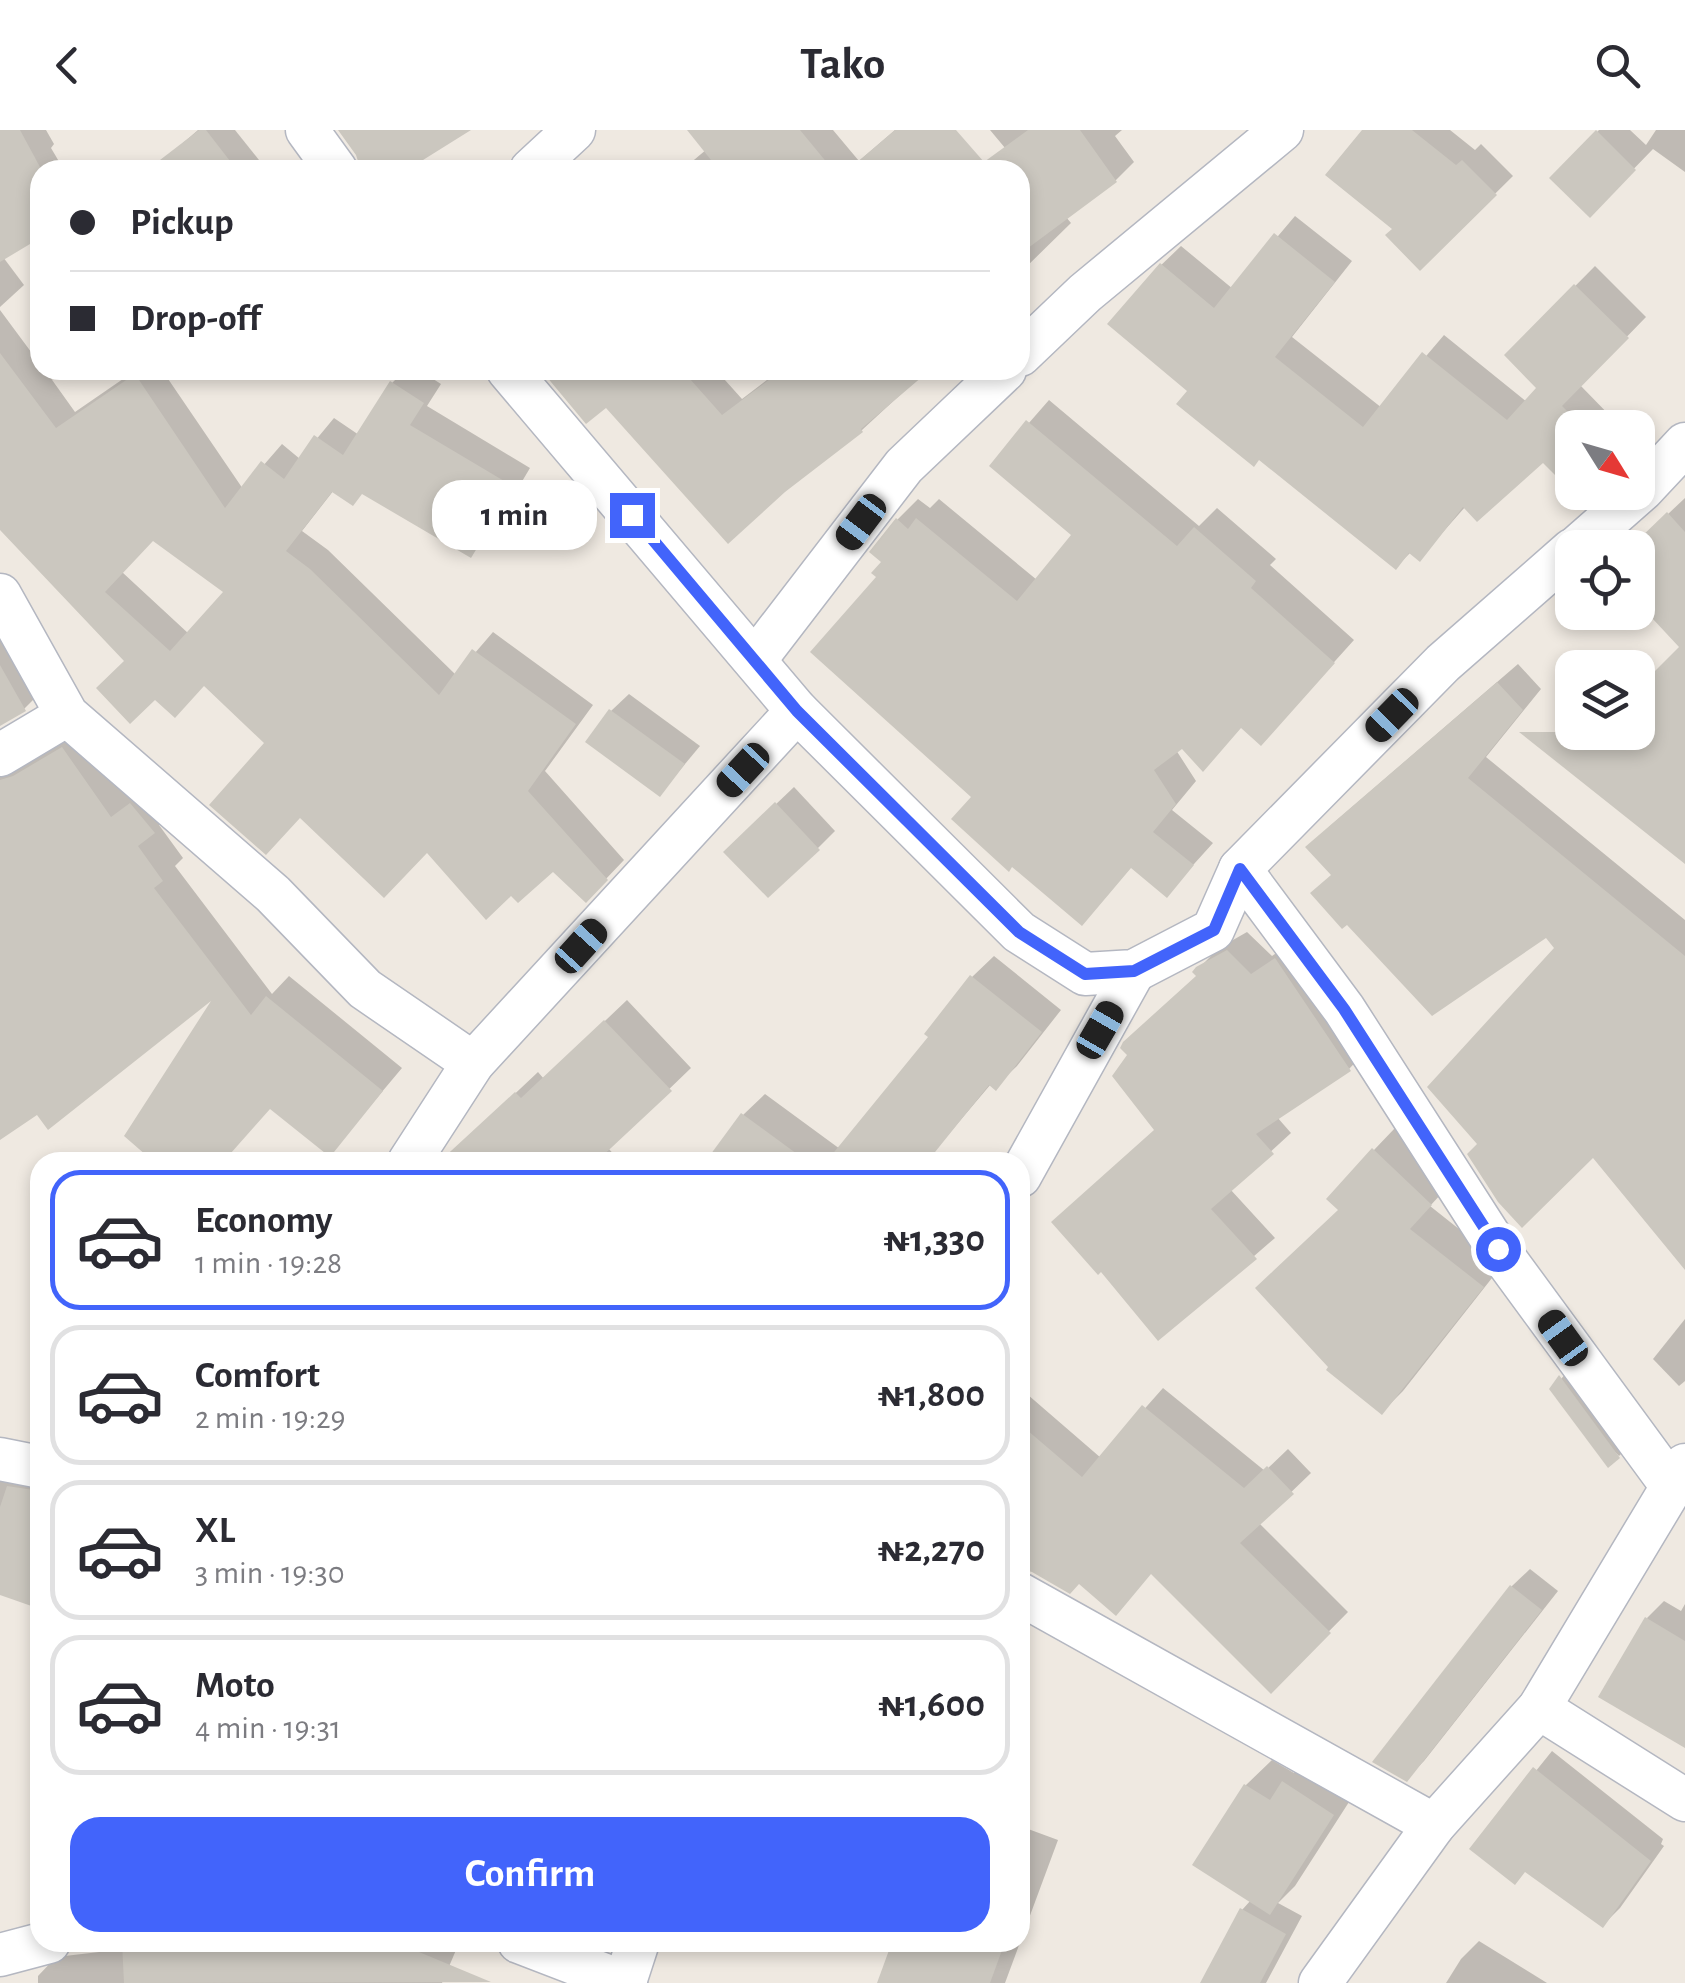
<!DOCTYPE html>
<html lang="en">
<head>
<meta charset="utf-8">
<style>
  :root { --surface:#fff; --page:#f2f2f3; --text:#2b2b33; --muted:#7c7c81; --line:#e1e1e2; --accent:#4264fb }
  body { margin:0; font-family:"Alegreya Sans",sans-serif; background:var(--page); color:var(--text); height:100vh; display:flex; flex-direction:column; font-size:38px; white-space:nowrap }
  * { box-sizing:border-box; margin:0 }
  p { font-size:32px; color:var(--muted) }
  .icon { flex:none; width:55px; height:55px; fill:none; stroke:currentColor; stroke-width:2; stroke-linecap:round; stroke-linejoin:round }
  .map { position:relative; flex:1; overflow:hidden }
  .side { position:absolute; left:30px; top:1022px; width:1000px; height:800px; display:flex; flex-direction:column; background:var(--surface); border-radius:30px; box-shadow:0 5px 15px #0003 }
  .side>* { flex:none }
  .banner { position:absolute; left:30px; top:30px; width:1000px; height:220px; border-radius:30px; box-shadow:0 5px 15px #0003; display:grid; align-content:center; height:220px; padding:0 40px; background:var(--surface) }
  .needle { width:65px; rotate:127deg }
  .controls { position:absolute; left:1555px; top:280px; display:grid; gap:20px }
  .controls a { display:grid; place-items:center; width:100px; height:100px; border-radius:20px; background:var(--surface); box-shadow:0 5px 15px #0003; font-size:50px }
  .end { position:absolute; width:45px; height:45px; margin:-22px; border:12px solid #4264fb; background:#fff; box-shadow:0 0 0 5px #fff }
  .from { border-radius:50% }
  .bubble { position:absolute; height:70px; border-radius:30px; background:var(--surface); box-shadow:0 5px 15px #0003; font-size:32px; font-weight:600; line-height:70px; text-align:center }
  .car { position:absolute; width:30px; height:60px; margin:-30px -15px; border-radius:12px; box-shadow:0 0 8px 2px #0007; background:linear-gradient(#222 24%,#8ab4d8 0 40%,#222 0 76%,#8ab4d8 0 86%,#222 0) }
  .banner b { display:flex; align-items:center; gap:35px; height:95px; font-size:38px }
  .banner b+b { border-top:2px solid var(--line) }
  .banner i { width:25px; height:25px; background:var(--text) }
  ul { padding:18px 0 0; list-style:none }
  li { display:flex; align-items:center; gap:30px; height:140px; margin:0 20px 15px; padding:0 20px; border:5px solid var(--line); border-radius:30px }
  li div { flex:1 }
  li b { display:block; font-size:38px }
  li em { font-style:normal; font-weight:600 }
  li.current { border-color:var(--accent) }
  li>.icon { width:90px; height:90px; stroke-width:1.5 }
  .cta { display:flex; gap:20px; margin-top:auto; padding:20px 40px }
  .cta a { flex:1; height:115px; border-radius:30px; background:var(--accent); color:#fff; font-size:40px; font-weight:600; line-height:115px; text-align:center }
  header { display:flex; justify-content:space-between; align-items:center; height:130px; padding:0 40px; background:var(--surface); font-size:45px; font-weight:600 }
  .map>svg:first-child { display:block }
</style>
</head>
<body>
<header><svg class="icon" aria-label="back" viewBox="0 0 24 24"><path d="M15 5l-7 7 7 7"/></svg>Tako<svg class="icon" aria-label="search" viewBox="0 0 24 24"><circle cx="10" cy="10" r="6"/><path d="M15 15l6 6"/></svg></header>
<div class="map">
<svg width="1685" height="1853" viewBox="0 0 1685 1853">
  <rect width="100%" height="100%" fill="#efe9e1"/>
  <g fill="#0003" fill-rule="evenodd">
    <polygon points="0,0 46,0 54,14 51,18 64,40 40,40 40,106 0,100"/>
    <polygon points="198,0 235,0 267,40 152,40"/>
    <polygon points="690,0 833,0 859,31 895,0 944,0 984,40 682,40 707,19"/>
    <polygon points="990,0 1122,0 1115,6 1134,32 1116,50 1066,87 1071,93 1020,143 1020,47 1025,42"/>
    <polygon points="1365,0 1450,0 1475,20 1481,14 1513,46 1420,138 1395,99"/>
    <polygon points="1599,0 1630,0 1646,15 1656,0 1685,0 1685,42 1653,19 1590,84 1553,48"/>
    <polygon points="1295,86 1352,131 1292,207 1382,278 1444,205 1527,272 1540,258 1507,225 1595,136 1646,187 1580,255 1617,293 1612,298 1572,298 1572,337 1562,348 1543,329 1466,376 1420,428 1411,422 1396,437 1190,260 1156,140 1181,116 1233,159"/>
    <polygon points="0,123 24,155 0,177"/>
    <path d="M0 180 40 234V240H45L75 282 136 240H162L243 359 282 314 300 329 334 288 359 305 392 253 405 240H419L441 254 427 276 530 338 489 407 470 425 364 362 334 360 302 401 328 420 456 545 493 502 593 575 545 641 624 730 604 751 553 738 428 720 267 613 205 553 127 531 0 397ZM153 408 227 461 189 504 122 442Z"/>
    <polygon points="544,240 716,240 742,269 780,240 927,240 862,300 783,360 606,274"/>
    <polygon points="1049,270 1199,396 1217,378 1276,429 1270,435 1354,510 1281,591 1242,596 1203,639 1182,615 1176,620 1196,651 1172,680 1213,713 1166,765 1132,736 1082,793 975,667 879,447 897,390 918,369 930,378 939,369 1037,450 1075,404 992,335"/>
    <polygon points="1685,368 1685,731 1638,602 1638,561 1682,517 1638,470 1638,418 1632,418"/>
    <polygon points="0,488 43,560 24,579 0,593"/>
    <polygon points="1518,534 1541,559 1486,627 1685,790 1685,1136 1593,1024 1480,1014 1557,818 1547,805 1333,744 1329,697"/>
    <polygon points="629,564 700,616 660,664 611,581"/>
    <polygon points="84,598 175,680 159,695 183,728 175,736 272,864 289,846 402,938 334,1019 220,862 0,1007 0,646"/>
    <polygon points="794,657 835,701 818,718 726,722"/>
    <polygon points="1247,802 1272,826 1295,810 1368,919 1349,939 1277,987 1291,1003 1230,1059 1275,1108 1159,1208 1157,999 1198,845 1195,842 1219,818"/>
    <polygon points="994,826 1061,880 1017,936 995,957 991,954 925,1032 708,1032 743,985 765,964 840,1019 932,907 972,847"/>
    <polygon points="627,870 691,938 608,1018 621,1032 442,1032 538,942 544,949"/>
    <polygon points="1395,998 1452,1052 1430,1076 1503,1134 1403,1261 1382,1282 1331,1237 1341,1079 1374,1020"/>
    <polygon points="1685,1189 1685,1251 1679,1256 1653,1229"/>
    <polygon points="1578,1230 1636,1309 1619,1326 1552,1259"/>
    <polygon points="1020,1258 1101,1328 1163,1258 1265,1341 1288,1319 1311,1343 1259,1393 1348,1482 1271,1560 1152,1442 1079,1451 1020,1438"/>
    <polygon points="0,1336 40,1340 40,1476 0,1462"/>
    <polygon points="1530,1439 1558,1461 1424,1631 1407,1648 1376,1631 1512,1456"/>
    <polygon points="1664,1471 1681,1481 1685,1474 1685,1605 1647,1488"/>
    <polygon points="1552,1621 1663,1709 1661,1714 1664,1716 1620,1778 1603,1795 1526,1740 1473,1719"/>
    <polygon points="1310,1627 1358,1658 1295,1756 1278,1773 1302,1786 1266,1853 1202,1853 1242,1780 1251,1770 1246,1655 1272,1630 1294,1643"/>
    <polygon points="1020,1696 1058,1710 1005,1853 880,1853 895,1812 1020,1812"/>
    <polygon points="1479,1811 1547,1853 1446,1853 1461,1829"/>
    <polygon points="126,1812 459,1813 442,1853 38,1853 38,1846 56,1827 125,1819"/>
  </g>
  <g fill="#cbc7bf" fill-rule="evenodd">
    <polygon points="0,0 20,0 40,37 40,108 0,132"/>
    <polygon points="199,0 206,0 237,40 147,40"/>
    <polygon points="338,0 471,0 407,40 361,40 356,25"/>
    <polygon points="687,0 800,0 833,40 719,40"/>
    <polygon points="895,0 956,0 984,32 1028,0 1080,0 1117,52 1020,124 1020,40 848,40"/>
    <polygon points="1362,0 1412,0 1456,35 1462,30 1497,65 1420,141 1385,105 1392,99 1325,45"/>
    <polygon points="1596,0 1636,40 1590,88 1549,48"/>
    <polygon points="1274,103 1335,152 1275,227 1363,297 1422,222 1507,290 1536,258 1504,225 1574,154 1629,208 1562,276 1584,298 1572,298 1572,362 1583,362 1578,368 1543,333 1477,392 1463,377 1420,432 1409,423 1396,440 1259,330 1254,337 1176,274 1187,261 1107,194 1160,133 1214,178"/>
    <path d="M0 223 56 298 135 244 225 378 261 331 284 349 314 305 343 325 390 251 424 273 410 295 514 357 471 428 362 364 353 376 332 362 286 421 310 439 439 565 472 519 576 594 528 661 608 750 586 773 553 742 518 773 511 766 486 790 427 723 384 768 300 688 266 725 209 675 264 613 204 556 175 588 155 570 130 594 96 558 124 531 0 400ZM153 411 223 462 170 521 105 462Z"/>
    <polygon points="541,240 682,240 722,285 782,240 930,240 861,299 863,302 785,362 728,414 606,278 586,294"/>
    <polygon points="1026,290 1177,416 1194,397 1256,451 1251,458 1335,533 1261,616 1241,598 1203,642 1182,619 1154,640 1176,674 1153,702 1194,735 1167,768 1131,738 1082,796 1012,737 1009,742 951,689 971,667 810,522 876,447 871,443 881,432 869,422 896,388 908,399 916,388 1017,471 1071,405 989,336"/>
    <polygon points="1667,382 1685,402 1685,734 1519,602 1638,602 1638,558 1679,517 1638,473 1638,410"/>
    <polygon points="0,535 26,581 0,596"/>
    <polygon points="1497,552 1523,580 1468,648 1685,826 1685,1140 1593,1028 1522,1098 1498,1072 1467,1024 1477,1014 1427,957 1554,818 1546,808 1432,886 1347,795 1342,799 1310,763 1331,745 1305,717"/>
    <polygon points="609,579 685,634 660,667 585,612"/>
    <polygon points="62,617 111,687 130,673 155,703 138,716 163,751 154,758 251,885 266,866 383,961 330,1027 270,979 223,1032 154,1032 124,1006 211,871 48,1000 37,985 0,1010 0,650 13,646"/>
    <polygon points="775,672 820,720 768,768 723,722"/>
    <polygon points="1227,820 1251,844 1275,828 1351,941 1256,1004 1274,1024 1211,1079 1257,1129 1158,1211 1101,1142 1098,1145 1051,1092 1154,1000 1112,946 1127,925 1120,918 1123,912 1196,846 1192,842 1196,837"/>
    <polygon points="970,845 1042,902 996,961 989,955 927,1032 826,1032 928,907 924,904"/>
    <polygon points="604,890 672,961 596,1032 439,1032 515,962 521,968"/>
    <polygon points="741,983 808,1032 705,1032"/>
    <polygon points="1372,1018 1432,1075 1410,1099 1484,1157 1382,1285 1326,1240 1328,1237 1255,1158 1338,1080 1326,1069"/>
    <polygon points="1559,1245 1620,1328 1608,1338 1549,1259"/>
    <polygon points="1142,1275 1244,1358 1267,1336 1294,1364 1240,1413 1331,1503 1271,1564 1151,1444 1116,1486 1079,1454 1070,1464 1032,1442 1020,1439 1020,1294 1082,1347"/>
    <polygon points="7,1356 40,1361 40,1479 0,1465 0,1377"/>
    <polygon points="1510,1455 1542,1480 1407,1652 1372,1632"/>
    <polygon points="1645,1487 1685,1511 1685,1618 1598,1567"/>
    <polygon points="1533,1637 1651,1731 1603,1798 1525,1742 1515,1755 1469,1719"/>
    <polygon points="1282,1651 1334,1685 1270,1785 1192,1735 1244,1654 1270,1670"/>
    <polygon points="1240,1778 1286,1804 1260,1853 1200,1853"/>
    <polygon points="122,1812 395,1812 491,1852 124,1853"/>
    <polygon points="892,1812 1005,1812 990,1853 877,1853"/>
  </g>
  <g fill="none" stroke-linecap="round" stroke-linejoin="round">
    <g stroke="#b4b7c1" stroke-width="45">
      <g id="street">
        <polyline points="307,0 336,40"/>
        <polyline points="531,40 574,0"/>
        <polyline points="1020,225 1085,163 1282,0"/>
        <polyline points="508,240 797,581 1019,802 1085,844 1134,841 1213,800 1240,739 1443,533 1572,420"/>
        <polyline points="1576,418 1643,359 1685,314"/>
        <polyline points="0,465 67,585 273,764 365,859 473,933"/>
        <polyline points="755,530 904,336 1005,240"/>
        <polyline points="0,625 67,585"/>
        <polyline points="1240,739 1344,879 1498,1119 1671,1355"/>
        <polyline points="409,1032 473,933 797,581"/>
        <polyline points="1020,1046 1134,841"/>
        <polyline points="0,1329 40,1337"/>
        <polyline points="1020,1464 1434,1695"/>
        <polyline points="1539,1578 1685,1670"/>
        <polyline points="519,1812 626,1853"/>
        <polyline points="0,1825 49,1812"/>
        <polyline points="625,1852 638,1812"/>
        <polyline points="1320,1853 1434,1695 1539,1578 1685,1335"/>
      </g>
    </g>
    <use href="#street" stroke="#fff" stroke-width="42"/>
  </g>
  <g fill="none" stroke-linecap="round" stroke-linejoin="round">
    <polyline stroke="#4264fb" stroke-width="12" points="632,385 797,581 1019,802 1085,844 1134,841 1214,800 1240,739 1344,879 1498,1119"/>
  </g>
</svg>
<div class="controls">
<a><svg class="needle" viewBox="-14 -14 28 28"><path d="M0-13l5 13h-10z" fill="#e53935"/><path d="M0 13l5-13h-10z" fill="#7c7c81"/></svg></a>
<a><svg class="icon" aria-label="locate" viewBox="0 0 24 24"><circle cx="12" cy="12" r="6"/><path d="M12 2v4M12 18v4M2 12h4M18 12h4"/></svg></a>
<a><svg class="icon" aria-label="layers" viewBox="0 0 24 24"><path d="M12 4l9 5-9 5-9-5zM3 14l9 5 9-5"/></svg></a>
</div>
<i class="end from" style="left:1498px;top:1119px"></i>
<i class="end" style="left:632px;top:385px"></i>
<div class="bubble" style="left:432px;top:350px;width:165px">1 min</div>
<i class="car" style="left:861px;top:392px;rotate:217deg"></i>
<i class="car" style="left:1392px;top:585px;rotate:224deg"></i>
<i class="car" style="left:743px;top:640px;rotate:223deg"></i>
<i class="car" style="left:581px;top:816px;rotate:42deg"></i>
<i class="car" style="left:1100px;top:900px;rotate:30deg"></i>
<i class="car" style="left:1563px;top:1208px;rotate:324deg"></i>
<div class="banner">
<b><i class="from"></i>Pickup</b>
<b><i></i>Drop-off</b>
</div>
<section class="side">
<ul>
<li class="current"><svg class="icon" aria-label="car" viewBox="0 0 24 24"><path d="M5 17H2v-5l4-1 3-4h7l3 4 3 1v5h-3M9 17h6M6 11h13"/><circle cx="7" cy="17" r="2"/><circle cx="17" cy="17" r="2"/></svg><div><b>Economy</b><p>1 min · 19:28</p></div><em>₦1,330</em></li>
<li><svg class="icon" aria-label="car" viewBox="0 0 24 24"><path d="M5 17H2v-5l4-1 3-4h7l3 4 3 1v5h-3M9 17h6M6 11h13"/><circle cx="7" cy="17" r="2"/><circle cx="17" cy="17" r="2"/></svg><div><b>Comfort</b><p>2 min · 19:29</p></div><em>₦1,800</em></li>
<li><svg class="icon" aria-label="car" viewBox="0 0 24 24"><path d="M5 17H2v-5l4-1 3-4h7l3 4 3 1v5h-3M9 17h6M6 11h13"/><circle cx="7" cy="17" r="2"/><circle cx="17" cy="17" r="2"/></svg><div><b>XL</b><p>3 min · 19:30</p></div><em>₦2,270</em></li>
<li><svg class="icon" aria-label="car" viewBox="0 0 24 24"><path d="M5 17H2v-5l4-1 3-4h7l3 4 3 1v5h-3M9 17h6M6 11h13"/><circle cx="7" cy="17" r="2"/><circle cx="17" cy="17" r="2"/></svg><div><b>Moto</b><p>4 min · 19:31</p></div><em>₦1,600</em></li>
</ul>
<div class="cta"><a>Confirm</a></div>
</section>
</div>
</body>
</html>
